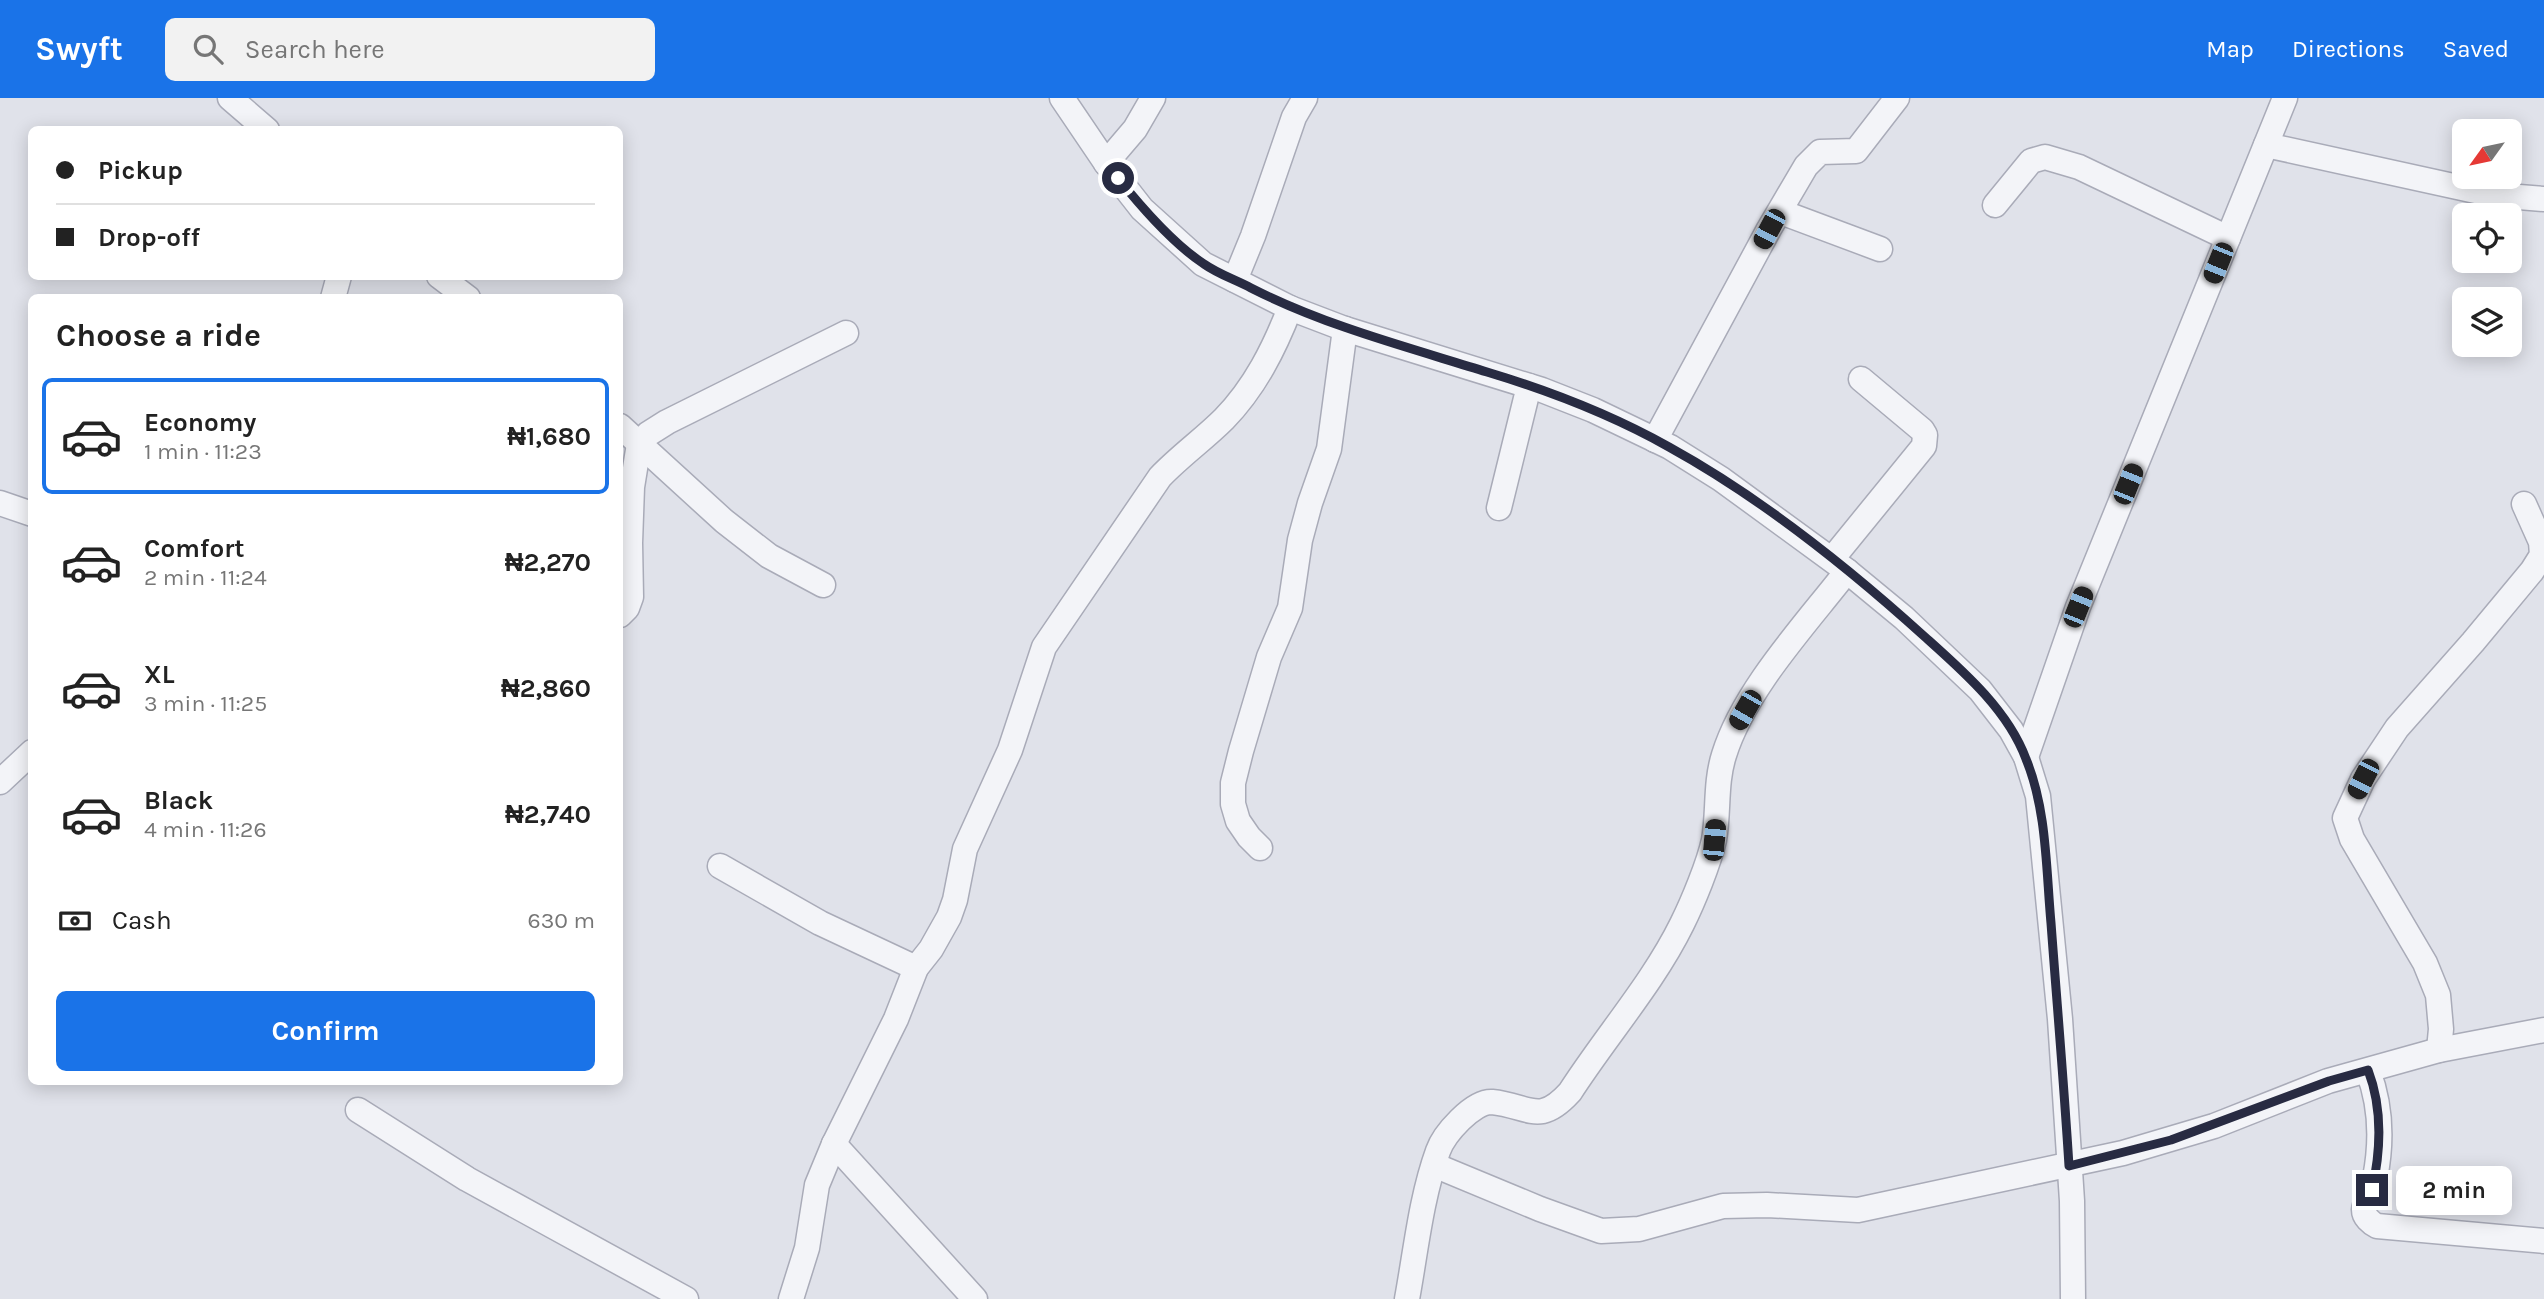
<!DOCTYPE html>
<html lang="en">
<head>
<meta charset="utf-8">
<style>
  :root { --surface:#fff; --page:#f2f2f2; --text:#222; --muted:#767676; --line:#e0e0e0; --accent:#1a73e8 }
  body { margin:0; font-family:Karla,sans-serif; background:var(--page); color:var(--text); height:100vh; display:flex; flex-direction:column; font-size:26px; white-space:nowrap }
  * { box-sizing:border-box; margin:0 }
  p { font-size:23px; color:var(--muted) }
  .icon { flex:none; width:38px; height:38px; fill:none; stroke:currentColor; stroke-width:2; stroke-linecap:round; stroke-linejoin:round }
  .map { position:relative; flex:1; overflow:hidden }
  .side { position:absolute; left:28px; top:196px; width:595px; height:791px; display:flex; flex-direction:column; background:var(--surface); border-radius:10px; box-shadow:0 4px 18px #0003 }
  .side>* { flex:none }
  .banner { position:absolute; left:28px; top:28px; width:595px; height:154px; border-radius:10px; box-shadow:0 4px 18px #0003; display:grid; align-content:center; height:154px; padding:0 28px; background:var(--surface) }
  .needle { width:46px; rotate:237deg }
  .fabs { position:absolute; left:2452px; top:21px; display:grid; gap:14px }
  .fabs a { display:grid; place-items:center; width:70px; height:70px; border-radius:10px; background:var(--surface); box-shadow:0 4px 18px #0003; font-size:35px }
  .end { position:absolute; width:32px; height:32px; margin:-16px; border:9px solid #282b42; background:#fff; box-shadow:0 0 0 4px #fff }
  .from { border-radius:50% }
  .bubble { position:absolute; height:49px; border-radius:10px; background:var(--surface); box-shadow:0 4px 18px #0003; font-size:23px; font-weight:700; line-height:49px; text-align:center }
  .car { position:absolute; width:21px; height:42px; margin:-21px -10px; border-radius:9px; box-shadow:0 0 5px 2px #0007; background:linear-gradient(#222 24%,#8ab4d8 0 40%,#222 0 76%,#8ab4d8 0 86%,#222 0) }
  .banner b { display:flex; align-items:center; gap:24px; height:66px; font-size:26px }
  .banner b+b { border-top:2px solid var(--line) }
  .banner i { width:18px; height:18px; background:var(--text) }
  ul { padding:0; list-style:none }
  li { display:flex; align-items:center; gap:21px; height:116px; margin:0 14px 10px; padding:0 14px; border:4px solid transparent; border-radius:10px }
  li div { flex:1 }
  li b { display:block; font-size:26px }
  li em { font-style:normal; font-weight:700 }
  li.on { border-color:var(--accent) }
  li>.icon { width:63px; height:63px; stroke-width:1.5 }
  h2 { padding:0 28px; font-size:32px; line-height:84px }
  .pay { display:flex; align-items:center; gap:18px; height:77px; padding:0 28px; font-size:26px }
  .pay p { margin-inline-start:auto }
  .button { display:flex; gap:14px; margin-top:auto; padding:14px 28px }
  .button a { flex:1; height:80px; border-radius:10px; background:var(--accent); color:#fff; font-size:28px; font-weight:700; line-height:80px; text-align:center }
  header { display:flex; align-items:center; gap:42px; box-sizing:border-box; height:98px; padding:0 35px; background:var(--accent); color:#fff }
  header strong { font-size:33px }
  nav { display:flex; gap:38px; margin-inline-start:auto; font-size:24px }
  .search { width:490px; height:63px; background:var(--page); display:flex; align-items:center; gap:18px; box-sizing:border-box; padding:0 24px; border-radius:10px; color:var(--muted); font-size:26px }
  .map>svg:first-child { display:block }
</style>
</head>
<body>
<header>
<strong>Swyft</strong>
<div class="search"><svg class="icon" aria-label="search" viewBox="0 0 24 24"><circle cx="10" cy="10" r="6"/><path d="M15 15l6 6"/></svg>Search here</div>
<nav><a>Map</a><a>Directions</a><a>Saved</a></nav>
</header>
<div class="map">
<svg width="2544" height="1201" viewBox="0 0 2544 1201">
  <rect width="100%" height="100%" fill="#e0e2ea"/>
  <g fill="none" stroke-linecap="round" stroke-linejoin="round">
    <g stroke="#a9abb8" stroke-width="27">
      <g id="minor">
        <polyline points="230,0 267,32"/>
        <polyline points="1062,0 1106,65 1142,111 1203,166 1290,210 1345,231 1542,292 1593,312 1670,349 1721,381 1847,473 1904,520 1980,592 2011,632 2026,659 2038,698 2060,921 2072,1103 2073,1201"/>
        <polyline points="2266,47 2494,97 2544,101"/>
        <polyline points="1106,65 1135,31 1153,0"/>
        <polyline points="1995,107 2031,63 2045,59 2079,69 2228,140"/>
        <polyline points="1781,114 1880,151"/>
        <polyline points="439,178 468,200"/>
        <polyline points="1235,182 1253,138 1294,19 1305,0"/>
        <polyline points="333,200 339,178"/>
        <polyline points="620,328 724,423 769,458 823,487"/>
        <polyline points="1655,342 1769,131 1806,68 1820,54 1856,53 1897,0"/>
        <polyline points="0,405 32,416"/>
        <polyline points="1499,410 1529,288"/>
        <polyline points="1832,461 1924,348 1925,337 1922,332 1861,281"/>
        <polyline points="620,517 627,510 631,499 630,445 632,389 639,346 648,336 667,324 846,235"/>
        <polyline points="2026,659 2078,509 2285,0"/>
        <polyline points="0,684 32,654"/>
        <polyline points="1260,750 1249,739 1238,723 1233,706 1233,685 1241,653 1269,559 1290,510 1300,442 1310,405 1329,351 1345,231"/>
        <polyline points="720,768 820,825 916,870"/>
        <polyline points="2439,952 2441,931 2438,897 2425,865 2352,741 2345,720 2363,681 2397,630 2473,544 2532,473 2542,457 2541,444 2524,406"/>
        <path d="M2368 973C2381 1007 2382 1044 2375 1080 2373 1090 2365 1102 2364 1112 2364 1119 2371 1125 2377 1128L2544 1143"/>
        <polyline points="358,1012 467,1081 686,1201"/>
        <polyline points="834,1046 975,1201"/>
        <polyline points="1434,1067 1540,1111 1601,1133 1639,1131 1723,1108 1767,1107 1858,1112 2123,1055 2214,1028 2328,983 2439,952 2544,932"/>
        <path d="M791 1201 807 1150 817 1087 834 1046 896 921 916 870 931 851 949 819 955 802 965 751 1010 652 1044 549 1160 379C1180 358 1204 341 1224 321 1255 289 1274 251 1290 210"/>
        <path d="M1407 1201C1416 1152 1421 1100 1438 1053 1444 1036 1473 1003 1492 1004 1530 1008 1539 1028 1570 994 1606 938 1653 885 1682 826 1693 804 1709 765 1714 742 1719 714 1715 685 1724 657 1744 592 1806 526 1847 473"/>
      </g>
    </g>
    <use href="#minor" stroke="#f3f4f8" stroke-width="24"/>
  </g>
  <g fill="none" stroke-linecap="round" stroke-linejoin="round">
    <path stroke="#282b42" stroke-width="9" d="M1118 80C1142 110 1172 145 1204 166 1218 176 1236 182 1251 190 1326 228 1407 249 1487 274 1550 293 1612 317 1669 349 1758 398 1850 471 1925 539 1963 573 2008 612 2026 661 2047 712 2046 771 2051 825 2057 906 2064 987 2069 1068L2171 1042 2329 983 2368 972C2383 1011 2381 1052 2372 1092"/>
  </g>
</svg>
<div class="fabs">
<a><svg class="needle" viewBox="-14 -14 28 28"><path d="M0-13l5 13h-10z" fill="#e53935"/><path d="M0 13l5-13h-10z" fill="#767676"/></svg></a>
<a><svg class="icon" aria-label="locate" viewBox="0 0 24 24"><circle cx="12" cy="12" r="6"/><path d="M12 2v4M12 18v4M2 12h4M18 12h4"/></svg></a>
<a><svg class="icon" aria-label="layers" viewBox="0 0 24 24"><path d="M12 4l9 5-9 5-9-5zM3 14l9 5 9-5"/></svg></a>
</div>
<i class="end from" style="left:1118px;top:80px"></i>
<i class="end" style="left:2372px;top:1092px"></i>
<div class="bubble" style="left:2396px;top:1068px;width:116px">2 min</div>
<i class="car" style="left:1769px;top:131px;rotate:208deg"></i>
<i class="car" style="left:2218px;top:165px;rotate:202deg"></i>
<i class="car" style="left:2128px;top:386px;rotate:22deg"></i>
<i class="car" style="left:2078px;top:509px;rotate:22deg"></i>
<i class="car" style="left:1745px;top:612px;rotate:210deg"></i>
<i class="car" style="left:2363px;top:681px;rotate:207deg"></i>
<i class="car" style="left:1714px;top:742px;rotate:5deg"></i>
<div class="banner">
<b><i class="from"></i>Pickup</b>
<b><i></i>Drop-off</b>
</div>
<section class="side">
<h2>Choose a ride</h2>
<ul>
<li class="on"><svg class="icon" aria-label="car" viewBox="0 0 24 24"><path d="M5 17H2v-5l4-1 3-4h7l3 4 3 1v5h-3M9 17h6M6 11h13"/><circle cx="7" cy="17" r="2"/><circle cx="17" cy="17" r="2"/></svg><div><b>Economy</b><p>1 min · 11:23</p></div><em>₦1,680</em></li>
<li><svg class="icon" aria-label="car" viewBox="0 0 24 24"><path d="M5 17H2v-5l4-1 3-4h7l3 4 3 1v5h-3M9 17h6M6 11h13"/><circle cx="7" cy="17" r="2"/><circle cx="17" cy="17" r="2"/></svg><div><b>Comfort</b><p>2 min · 11:24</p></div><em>₦2,270</em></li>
<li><svg class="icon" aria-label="car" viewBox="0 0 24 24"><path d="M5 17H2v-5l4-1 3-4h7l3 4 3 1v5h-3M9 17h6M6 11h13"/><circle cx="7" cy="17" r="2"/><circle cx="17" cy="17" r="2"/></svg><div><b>XL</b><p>3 min · 11:25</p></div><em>₦2,860</em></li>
<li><svg class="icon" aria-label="car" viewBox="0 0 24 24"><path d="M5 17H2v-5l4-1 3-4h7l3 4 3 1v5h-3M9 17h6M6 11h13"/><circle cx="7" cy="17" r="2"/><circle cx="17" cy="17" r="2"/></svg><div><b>Black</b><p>4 min · 11:26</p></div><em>₦2,740</em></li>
</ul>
<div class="pay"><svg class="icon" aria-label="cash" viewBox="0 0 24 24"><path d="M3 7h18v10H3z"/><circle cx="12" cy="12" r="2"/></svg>Cash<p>630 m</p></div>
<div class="button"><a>Confirm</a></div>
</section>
</div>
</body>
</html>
